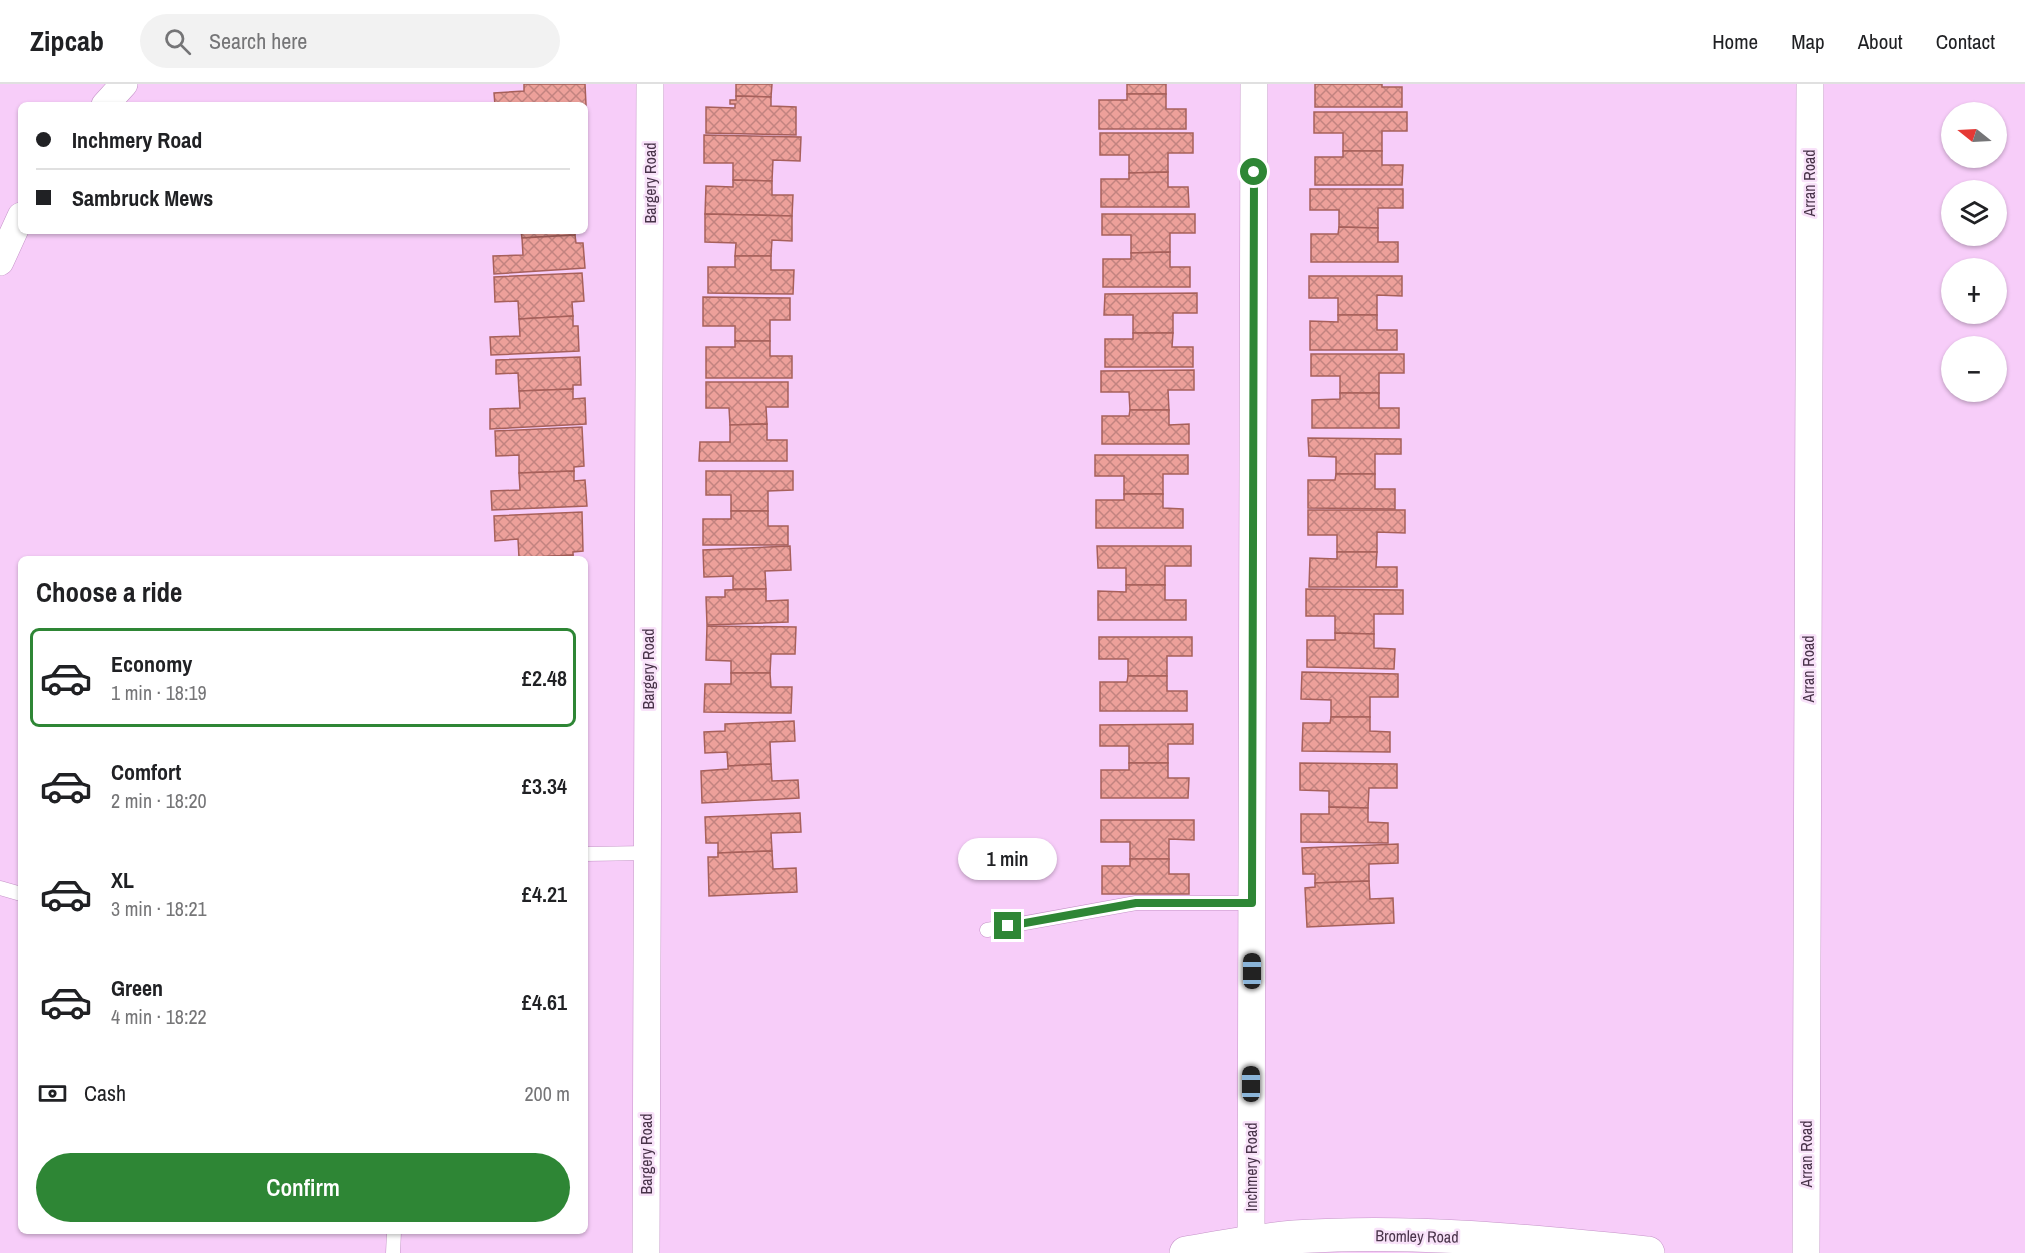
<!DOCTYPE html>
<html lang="en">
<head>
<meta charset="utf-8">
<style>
  :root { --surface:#fff; --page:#f2f2f2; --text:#202124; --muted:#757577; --line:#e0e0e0; --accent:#2e8635 }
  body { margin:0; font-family:"Archivo Narrow",sans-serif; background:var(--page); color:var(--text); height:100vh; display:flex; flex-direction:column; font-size:22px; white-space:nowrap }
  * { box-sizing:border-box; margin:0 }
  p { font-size:20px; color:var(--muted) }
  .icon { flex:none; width:33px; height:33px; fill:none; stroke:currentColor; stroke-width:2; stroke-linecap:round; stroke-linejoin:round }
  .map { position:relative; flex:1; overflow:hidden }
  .side { position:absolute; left:18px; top:472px; width:570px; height:678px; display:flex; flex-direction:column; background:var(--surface); border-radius:9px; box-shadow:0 2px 4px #0004 }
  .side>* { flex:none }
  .hud { position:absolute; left:18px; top:18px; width:570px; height:132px; border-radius:9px; box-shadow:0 2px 4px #0004; display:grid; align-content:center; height:132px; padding:0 18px; background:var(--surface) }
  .needle { width:39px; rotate:288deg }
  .controls { position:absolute; left:1941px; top:18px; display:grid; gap:12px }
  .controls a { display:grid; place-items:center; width:66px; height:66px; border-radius:50%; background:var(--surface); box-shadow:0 2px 4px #0004; font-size:30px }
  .end { position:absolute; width:27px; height:27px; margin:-14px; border:8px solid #2e8635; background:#fff; box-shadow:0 0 0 3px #fff }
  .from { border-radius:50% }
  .bubble { position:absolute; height:42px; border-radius:21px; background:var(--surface); box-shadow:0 2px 4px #0004; font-size:20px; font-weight:600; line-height:42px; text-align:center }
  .car { position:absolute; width:18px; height:36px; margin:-18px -9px; border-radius:8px; box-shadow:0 0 4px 2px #0007; background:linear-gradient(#222 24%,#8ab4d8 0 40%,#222 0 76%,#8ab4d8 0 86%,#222 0) }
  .hud b { display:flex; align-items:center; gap:21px; height:57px; font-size:22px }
  .hud b+b { border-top:2px solid var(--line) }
  .hud i { width:15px; height:15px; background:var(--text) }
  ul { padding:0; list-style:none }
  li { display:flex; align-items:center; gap:18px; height:99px; margin:0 12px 9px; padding:0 6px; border:3px solid transparent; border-radius:9px }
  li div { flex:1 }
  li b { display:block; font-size:22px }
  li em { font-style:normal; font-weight:600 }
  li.active { border-color:var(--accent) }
  li>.icon { width:54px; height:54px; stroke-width:1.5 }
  h2 { padding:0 18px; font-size:27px; line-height:72px }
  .pay { display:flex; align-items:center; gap:15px; height:66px; padding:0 18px; font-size:22px }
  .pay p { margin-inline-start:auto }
  .primary-button { display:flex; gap:12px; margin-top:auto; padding:12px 18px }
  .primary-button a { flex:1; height:69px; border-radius:36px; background:var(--accent); color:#fff; font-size:24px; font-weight:600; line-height:69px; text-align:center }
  header { display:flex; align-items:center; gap:36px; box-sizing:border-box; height:84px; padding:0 30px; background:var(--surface); border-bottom:2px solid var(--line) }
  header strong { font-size:28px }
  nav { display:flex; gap:33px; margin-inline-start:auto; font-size:21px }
  .search { width:420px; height:54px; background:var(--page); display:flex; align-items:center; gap:15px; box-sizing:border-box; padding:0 21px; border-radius:33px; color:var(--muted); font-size:22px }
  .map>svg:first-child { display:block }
</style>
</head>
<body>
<header>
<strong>Zipcab</strong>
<div class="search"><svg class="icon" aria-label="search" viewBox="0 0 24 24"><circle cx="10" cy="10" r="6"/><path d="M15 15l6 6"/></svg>Search here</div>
<nav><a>Home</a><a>Map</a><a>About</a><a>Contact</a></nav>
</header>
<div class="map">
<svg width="2025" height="1169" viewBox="0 0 2025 1169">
  <defs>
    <pattern id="building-cross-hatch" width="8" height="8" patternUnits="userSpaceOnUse" patternTransform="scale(1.5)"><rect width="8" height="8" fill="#eda09a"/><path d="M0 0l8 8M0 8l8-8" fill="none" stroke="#c28380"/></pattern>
  </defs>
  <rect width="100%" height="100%" fill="#f7cdf9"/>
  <g fill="url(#building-cross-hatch)" stroke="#a7605b" stroke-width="1.5">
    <polygon points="524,0 585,0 586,21 495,21 494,9 524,7"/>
    <polygon points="736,0 772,0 771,13 736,12"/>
    <rect x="1127" y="0" width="39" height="10"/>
    <polygon points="1315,0 1382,0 1382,3 1402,3 1402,23 1315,23"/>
    <polygon points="1127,10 1166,10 1166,25 1186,25 1186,45 1099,45 1099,16 1127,16"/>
    <polygon points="736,12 771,13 771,22 796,23 796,51 706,49 706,23 735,24 735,20 730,20 730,16 736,16"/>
    <polygon points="1314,28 1407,28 1407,47 1382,47 1382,67 1343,67 1343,49 1314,49"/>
    <polygon points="1100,49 1193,49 1193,69 1168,69 1168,88 1129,89 1129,71 1100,71"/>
    <polygon points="704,51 801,53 800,77 773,76 772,97 733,96 733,79 704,79"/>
    <polygon points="1343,67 1382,67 1382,81 1403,81 1402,101 1315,101 1315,73 1343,73"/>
    <polygon points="1168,88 1168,103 1188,103 1189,123 1101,123 1101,95 1129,95 1129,89"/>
    <polygon points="733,96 772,97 772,111 793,111 792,132 705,130 706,102 733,103"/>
    <polygon points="1310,105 1403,105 1403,124 1378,124 1378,144 1339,143 1339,126 1310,126"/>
    <polygon points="705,130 792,132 792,157 772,156 771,172 735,172 736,159 705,158"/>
    <polygon points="1102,130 1195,130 1195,149 1170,149 1170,168 1131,169 1131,151 1102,151"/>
    <polygon points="1339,143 1378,144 1378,158 1398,158 1398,178 1311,178 1311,150 1338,150"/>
    <polygon points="521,147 575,147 575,151 522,154"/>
    <polygon points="575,151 576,159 583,159 585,184 494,190 493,172 523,171 522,154"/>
    <polygon points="1170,168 1170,183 1190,183 1190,203 1103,203 1103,175 1131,175 1131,169"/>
    <polygon points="735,172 771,172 771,186 794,186 793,210 708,209 708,183 735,183"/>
    <polygon points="582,189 584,217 572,218 573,232 519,235 518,217 495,218 494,193"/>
    <polygon points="1309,192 1402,192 1402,212 1377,211 1377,231 1338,231 1338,214 1309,214"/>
    <polygon points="1197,209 1197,229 1173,229 1173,249 1133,249 1133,231 1104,231 1105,210"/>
    <polygon points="703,213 790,214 790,236 770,236 770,257 735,257 735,242 703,242"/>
    <polygon points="1338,231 1377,231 1377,246 1397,246 1397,266 1310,266 1310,237 1338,238"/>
    <polygon points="573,232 573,242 578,242 579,267 491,271 490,253 520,252 519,235"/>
    <polygon points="1133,249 1173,249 1172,263 1193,263 1193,283 1105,283 1105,255 1133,255"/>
    <polygon points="735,257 770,257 770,272 792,272 792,294 706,294 706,263 735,263"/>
    <polygon points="1311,270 1404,270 1404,289 1379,289 1379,309 1340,309 1340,292 1311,292"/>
    <polygon points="580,273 581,301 573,301 573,305 519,307 518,289 496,290 496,276"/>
    <polygon points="1194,286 1194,306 1168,306 1169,326 1130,326 1129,308 1101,308 1101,287"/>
    <polygon points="706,298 788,298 788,323 766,323 767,340 730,341 729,324 706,324"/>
    <polygon points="573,305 573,315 585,314 586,340 490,345 490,325 520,324 519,307"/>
    <polygon points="1340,309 1379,309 1379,324 1399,324 1399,344 1312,344 1312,316 1340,315"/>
    <polygon points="1130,326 1169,326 1169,341 1189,340 1189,360 1102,360 1102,332 1129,332"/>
    <polygon points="767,340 767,356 787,356 787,377 699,377 700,358 730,358 730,341"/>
    <polygon points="582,343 584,382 574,383 574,387 519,389 519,371 496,372 495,347"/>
    <polygon points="1308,354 1401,355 1401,370 1375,370 1375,390 1336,390 1336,373 1309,372"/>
    <polygon points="1095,371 1188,371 1188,390 1163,390 1163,410 1124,410 1124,392 1095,392"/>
    <polygon points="574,387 574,397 585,396 587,422 492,426 491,407 520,406 519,389"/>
    <polygon points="706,387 793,387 793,406 768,407 768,427 731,427 731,411 706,411"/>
    <polygon points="1336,390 1375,390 1375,405 1395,405 1395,425 1308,424 1308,396 1335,396"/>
    <polygon points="1124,410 1163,410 1163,424 1183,425 1183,444 1096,444 1096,416 1124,416"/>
    <polygon points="1308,426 1405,426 1405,449 1377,448 1377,468 1337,468 1337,451 1308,451"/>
    <polygon points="731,427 768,427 768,442 788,442 788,461 703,461 703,435 731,435"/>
    <polygon points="582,428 583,467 573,468 573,471 519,474 518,455 495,457 494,432"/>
    <polygon points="790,462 791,486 765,487 766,505 733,505 733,492 704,493 703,466"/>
    <polygon points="1097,462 1191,462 1191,482 1165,482 1165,501 1126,501 1126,484 1098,484"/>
    <polygon points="1337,468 1377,468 1376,483 1397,483 1397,503 1309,503 1310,474 1337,475"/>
    <polygon points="573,471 573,476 519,476 519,474"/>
    <polygon points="1126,501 1165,501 1165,516 1186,516 1186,536 1098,536 1098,507 1126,508"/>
    <polygon points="766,505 766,517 788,516 788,538 707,541 706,513 725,513 725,506"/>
    <polygon points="1306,505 1403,506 1403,530 1374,530 1374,550 1335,549 1335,532 1306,532"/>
    <polygon points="707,542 796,543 795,570 771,570 770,589 731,589 731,577 706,576"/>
    <polygon points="1335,549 1374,550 1374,564 1395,565 1394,585 1307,583 1307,556 1335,556"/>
    <polygon points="1099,553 1192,553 1192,572 1167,572 1167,592 1128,592 1128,575 1099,575"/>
    <polygon points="1302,588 1398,590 1398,613 1370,613 1370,633 1331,633 1331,616 1301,615"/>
    <polygon points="731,589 770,589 771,603 792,603 791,629 704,628 705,600 731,600"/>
    <polygon points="1128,592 1167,592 1167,607 1187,607 1187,627 1100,627 1100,598 1127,598"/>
    <polygon points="1331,633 1370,633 1370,647 1390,648 1390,668 1302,667 1303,639 1330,639"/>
    <polygon points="794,637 795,657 770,658 771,680 728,682 727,668 705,669 704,648 725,647 725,640"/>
    <polygon points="1193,640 1193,660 1168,660 1168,679 1129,679 1129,662 1100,662 1100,641"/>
    <polygon points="1129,679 1168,679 1168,694 1189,694 1188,714 1101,714 1101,686 1129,686"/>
    <polygon points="1300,679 1397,680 1397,704 1369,704 1368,724 1329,723 1329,707 1300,706"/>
    <polygon points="771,680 772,697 798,696 799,714 702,719 701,687 728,685 728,682"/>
    <polygon points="1329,723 1368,724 1368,738 1388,739 1388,759 1301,758 1301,730 1329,730"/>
    <polygon points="800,729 801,748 771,749 772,767 718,769 718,759 706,759 705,733"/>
    <polygon points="1101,736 1194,736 1194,756 1169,755 1169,775 1130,775 1130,758 1101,758"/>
    <polygon points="1398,760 1398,779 1369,780 1369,797 1315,799 1315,790 1303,790 1302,764"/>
    <polygon points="772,767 773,785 796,784 797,808 709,812 708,773 718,773 718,769"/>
    <polygon points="1130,775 1169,775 1169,790 1189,790 1189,810 1102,810 1102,782 1130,782"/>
    <polygon points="1369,797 1370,815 1393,814 1394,839 1307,843 1305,804 1315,803 1315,799"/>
  </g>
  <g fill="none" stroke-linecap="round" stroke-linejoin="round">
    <g stroke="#c593c8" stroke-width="15">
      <g id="service">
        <polyline points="585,770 648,769"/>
        <polyline points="0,804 21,810"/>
        <polyline points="987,846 1136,819 1252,819"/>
        <polyline points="393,1169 394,1148"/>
      </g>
    </g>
    <g stroke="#c593c8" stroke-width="28">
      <g id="minor">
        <polyline points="105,21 124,0"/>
        <polyline points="0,178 21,132"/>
        <polyline points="1251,1158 1254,0"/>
        <polyline points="646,1169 650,0"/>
        <polyline points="1806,1169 1810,0"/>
      </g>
    </g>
    <g stroke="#c593c8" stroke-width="34">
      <path id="trunk" d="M1186 1169C1222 1163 1258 1156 1294 1153 1413 1145 1530 1157 1648 1169"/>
    </g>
    <use href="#service" stroke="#fff" stroke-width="14"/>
    <use href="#minor" stroke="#fff" stroke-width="27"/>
    <use href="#trunk" stroke="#fff" stroke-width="33"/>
  </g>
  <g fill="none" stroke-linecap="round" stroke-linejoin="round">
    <polyline stroke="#2e8635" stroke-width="8" points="1008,842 1136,819 1252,819 1254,88"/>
  </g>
  <g text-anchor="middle" stroke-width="5" stroke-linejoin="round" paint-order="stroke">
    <g font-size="16" fill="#483349" stroke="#f8e2f9">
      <text transform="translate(650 99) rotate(-90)" y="6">Bargery Road</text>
      <text transform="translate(1809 99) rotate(-90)" y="6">Arran Road</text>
      <text transform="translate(648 585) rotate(-90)" y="6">Bargery Road</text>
      <text transform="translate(1808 585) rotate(-90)" y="6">Arran Road</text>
      <text transform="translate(646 1070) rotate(-90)" y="6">Bargery Road</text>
      <text transform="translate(1806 1070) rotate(-90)" y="6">Arran Road</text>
      <text transform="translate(1251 1083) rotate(-90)" y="6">Inchmery Road</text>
      <text transform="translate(1417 1152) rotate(1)" y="6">Bromley Road</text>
    </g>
  </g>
</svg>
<div class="controls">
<a><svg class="needle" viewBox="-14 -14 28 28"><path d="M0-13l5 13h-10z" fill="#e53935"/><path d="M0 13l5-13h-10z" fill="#757577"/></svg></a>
<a><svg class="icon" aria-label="layers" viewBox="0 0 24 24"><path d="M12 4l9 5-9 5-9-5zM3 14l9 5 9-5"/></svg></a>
<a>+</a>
<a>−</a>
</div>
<i class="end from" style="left:1254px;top:88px"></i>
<i class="end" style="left:1008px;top:842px"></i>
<div class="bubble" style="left:958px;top:754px;width:99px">1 min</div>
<i class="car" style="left:1252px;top:887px;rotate:0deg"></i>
<i class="car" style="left:1251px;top:1000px;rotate:0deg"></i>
<div class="hud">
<b><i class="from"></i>Inchmery Road</b>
<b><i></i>Sambruck Mews</b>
</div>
<section class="side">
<h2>Choose a ride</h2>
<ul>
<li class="active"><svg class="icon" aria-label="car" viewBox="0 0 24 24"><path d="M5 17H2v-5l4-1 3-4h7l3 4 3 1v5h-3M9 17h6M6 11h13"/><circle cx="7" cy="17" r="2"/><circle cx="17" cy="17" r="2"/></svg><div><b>Economy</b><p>1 min · 18:19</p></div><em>£2.48</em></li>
<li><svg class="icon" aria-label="car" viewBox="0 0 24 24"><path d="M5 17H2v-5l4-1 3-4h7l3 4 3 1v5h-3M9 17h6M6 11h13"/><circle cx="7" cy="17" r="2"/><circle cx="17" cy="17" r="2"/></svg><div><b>Comfort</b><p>2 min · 18:20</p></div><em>£3.34</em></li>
<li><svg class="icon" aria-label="car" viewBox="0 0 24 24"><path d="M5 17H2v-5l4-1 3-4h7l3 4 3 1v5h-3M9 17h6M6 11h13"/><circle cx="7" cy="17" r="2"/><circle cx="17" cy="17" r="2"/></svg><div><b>XL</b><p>3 min · 18:21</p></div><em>£4.21</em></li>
<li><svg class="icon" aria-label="car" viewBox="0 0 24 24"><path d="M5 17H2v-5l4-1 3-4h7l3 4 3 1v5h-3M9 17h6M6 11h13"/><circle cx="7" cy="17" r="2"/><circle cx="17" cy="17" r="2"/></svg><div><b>Green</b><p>4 min · 18:22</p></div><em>£4.61</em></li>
</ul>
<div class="pay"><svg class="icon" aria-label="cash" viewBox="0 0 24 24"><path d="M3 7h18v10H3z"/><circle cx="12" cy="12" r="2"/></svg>Cash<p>200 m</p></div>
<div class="primary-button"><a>Confirm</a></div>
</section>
</div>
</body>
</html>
